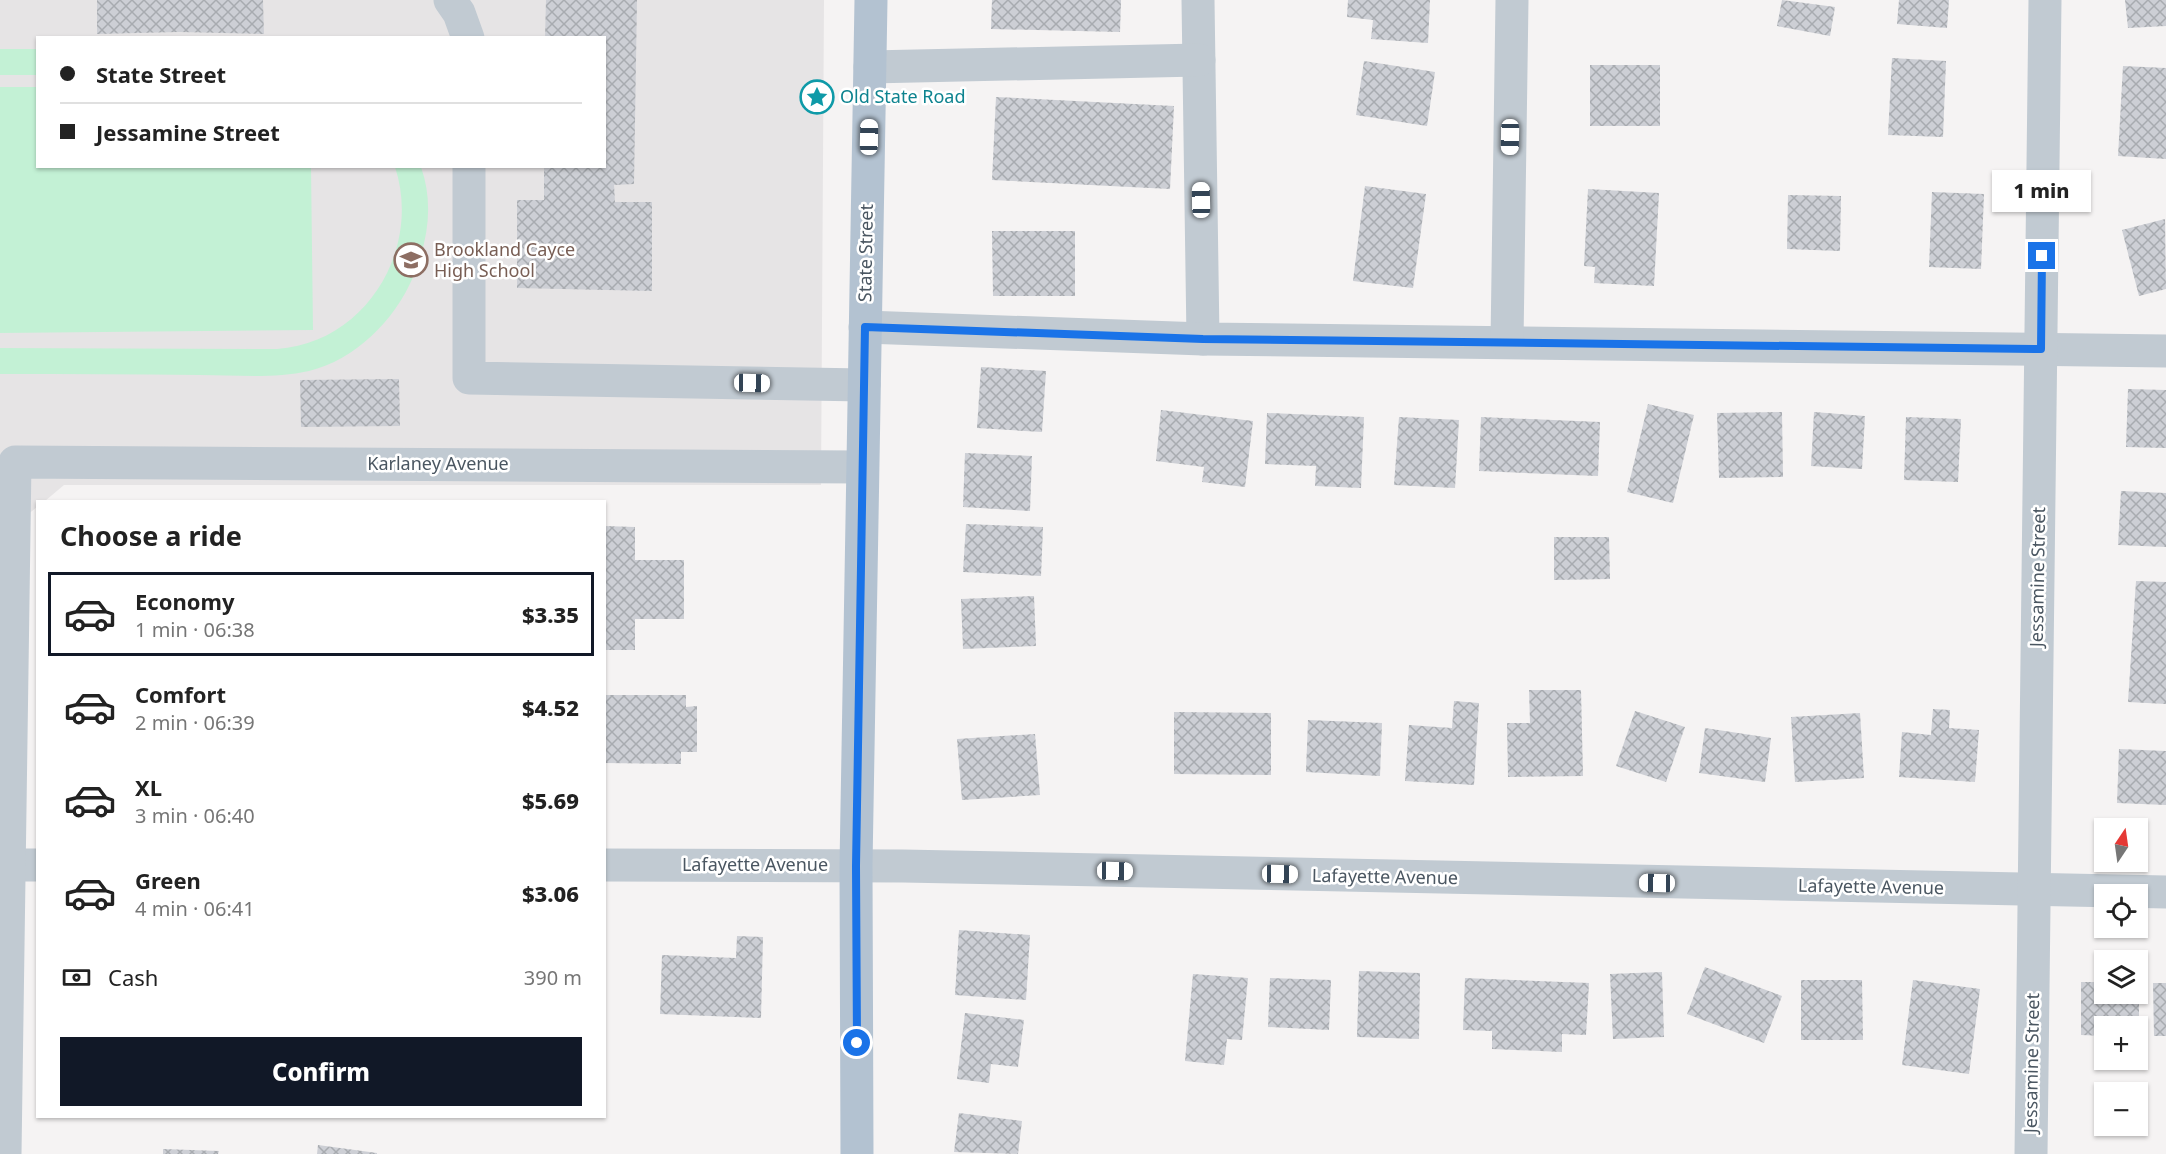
<!DOCTYPE html>
<html lang="en">
<head>
<meta charset="utf-8">
<style>
  :root { --surface:#fff; --page:#f6f6f6; --text:#222; --muted:#767676; --line:#e0e0e0; --accent:#111827 }
  body { margin:0; font-family:"Noto Sans",sans-serif; background:var(--page); color:var(--text); height:100vh; display:flex; flex-direction:column; font-size:22px; white-space:nowrap }
  * { box-sizing:border-box; margin:0 }
  p { font-size:20px; color:var(--muted) }
  .icon { flex:none; width:33px; height:33px; fill:none; stroke:currentColor; stroke-width:2; stroke-linecap:round; stroke-linejoin:round }
  .map { position:relative; flex:1; overflow:hidden }
  .drawer { position:absolute; left:36px; top:500px; width:570px; height:618px; display:flex; flex-direction:column; background:var(--surface); border-radius:0px; box-shadow:0 2px 4px #0004 }
  .drawer>* { flex:none }
  .top-card { position:absolute; left:36px; top:36px; width:570px; height:132px; border-radius:0px; box-shadow:0 2px 4px #0004; display:grid; align-content:center; height:132px; padding:0 24px; background:var(--surface) }
  .needle { width:39px; rotate:13deg }
  .fabs { position:absolute; left:2094px; top:818px; display:grid; gap:12px }
  .fabs a { display:grid; place-items:center; width:54px; height:54px; border-radius:0px; background:var(--surface); box-shadow:0 2px 4px #0004; font-size:30px }
  .end { position:absolute; width:27px; height:27px; margin:-14px; border:8px solid #1a73e8; background:#fff; box-shadow:0 0 0 3px #fff }
  .from { border-radius:50% }
  .bubble { position:absolute; height:42px; border-radius:0px; background:var(--surface); box-shadow:0 2px 4px #0004; font-size:20px; font-weight:800; line-height:42px; text-align:center }
  .car { position:absolute; width:18px; height:36px; margin:-18px -9px; border-radius:8px; box-shadow:0 0 4px 2px #0007; background:linear-gradient(#fff 24%,#345 0 40%,#fff 0 76%,#345 0 86%,#fff 0) }
  .top-card b { display:flex; align-items:center; gap:21px; height:57px; font-size:22px }
  .top-card b+b { border-top:2px solid var(--line) }
  .top-card i { width:15px; height:15px; background:var(--text) }
  ul { padding:0; list-style:none }
  li { display:flex; align-items:center; gap:18px; height:84px; margin:0 12px 9px; padding:0 12px; border:3px solid transparent; border-radius:0px }
  li div { flex:1 }
  li b { display:block; font-size:22px }
  li em { font-style:normal; font-weight:800 }
  li.current { border-color:var(--accent) }
  li>.icon { width:54px; height:54px; stroke-width:1.5 }
  h2 { padding:0 24px; font-size:27px; line-height:72px }
  .pay { display:flex; align-items:center; gap:15px; height:66px; padding:0 24px; font-size:22px }
  .pay p { margin-inline-start:auto }
  .primary-button { display:flex; gap:12px; margin-top:auto; padding:12px 24px }
  .primary-button a { flex:1; height:69px; border-radius:0px; background:var(--accent); color:#fff; font-size:24px; font-weight:800; line-height:69px; text-align:center }
  .map>svg:first-child { display:block }
</style>
</head>
<body>
<div class="map">
<svg width="2166" height="1154" viewBox="0 0 2166 1154">
  <defs>
    <pattern id="building-cross-hatch" width="8" height="8" patternUnits="userSpaceOnUse" patternTransform="scale(1.5)"><rect width="8" height="8" fill="#cdcfd5"/><path d="M0 0l8 8M0 8l8-8" fill="none" stroke="#a8abb0"/></pattern>
  </defs>
  <rect width="100%" height="100%" fill="#f5f3f3"/>
  <path fill="#e6e4e5" fill-rule="evenodd" d="M0 0H824L821 485H64L45 501H38L37 507 0 537ZM38 38H604V166H38Z"/>
  <g fill="#c3f1d5">
    <rect x="0" y="49" width="37" height="26"/>
    <polygon points="0,87 37,87 38,166 311,167 313,330 0,333"/>
    <path d="M395 167H421C434 204 428 241 413 277 395 320 355 360 309 371 274 379 235 375 200 375 133 374 67 374 0 374V348L277 349C366 343 422 249 395 167Z"/>
  </g>
  <g fill="url(#building-cross-hatch)">
    <polygon points="97,0 263,0 264,34 179,32 97,34"/>
    <polygon points="546,0 637,0 634,184 614,185 615,202 652,202 652,291 517,288 517,200 544,200 544,166 604,166 604,38 545,38"/>
    <polygon points="992,0 1121,0 1120,32 991,29"/>
    <polygon points="1348,0 1430,0 1428,43 1371,39 1373,20 1347,17"/>
    <polygon points="1782,0 1835,7 1830,36 1777,26"/>
    <polygon points="1899,0 1949,0 1947,28 1897,24"/>
    <polygon points="2125,0 2166,0 2166,26 2128,28"/>
    <polygon points="1892,58 1946,61 1943,137 1888,135"/>
    <polygon points="1364,61 1435,72 1427,126 1356,115"/>
    <rect x="1590" y="65" width="70" height="61"/>
    <polygon points="2123,66 2166,68 2166,159 2118,156"/>
    <polygon points="996,97 1174,106 1170,189 992,180"/>
    <polygon points="1365,186 1426,194 1413,288 1353,281"/>
    <polygon points="1588,189 1659,193 1654,286 1594,283 1595,267 1584,266"/>
    <polygon points="1932,192 1984,194 1981,269 1929,267"/>
    <polygon points="1788,195 1841,196 1840,251 1787,249"/>
    <polygon points="2165,219 2166,289 2139,296 2122,230"/>
    <polygon points="992,231 1075,231 1075,296 993,296"/>
    <polygon points="981,367 1046,371 1042,432 977,428"/>
    <polygon points="399,379 400,426 301,427 300,380"/>
    <polygon points="2128,389 2166,390 2166,448 2126,447"/>
    <polygon points="1648,404 1694,415 1673,503 1627,492"/>
    <polygon points="1161,410 1253,421 1245,487 1202,482 1204,467 1156,461"/>
    <polygon points="1782,412 1783,477 1719,478 1717,413"/>
    <polygon points="1814,412 1865,416 1862,469 1811,466"/>
    <polygon points="1267,413 1364,417 1361,488 1315,486 1316,466 1265,464"/>
    <polygon points="1399,417 1459,420 1455,488 1394,485"/>
    <polygon points="1481,417 1600,422 1598,476 1479,471"/>
    <polygon points="1906,417 1961,419 1958,482 1904,480"/>
    <polygon points="965,453 1032,456 1030,511 963,507"/>
    <polygon points="2121,491 2166,493 2166,547 2118,545"/>
    <polygon points="966,524 1043,527 1041,576 963,572"/>
    <polygon points="604,526 635,527 635,560 684,560 684,619 635,619 635,650 604,650"/>
    <polygon points="1554,537 1609,537 1610,579 1554,580"/>
    <polygon points="2136,581 2166,582 2166,704 2128,702"/>
    <polygon points="1034,596 1036,646 963,649 961,599"/>
    <polygon points="1529,690 1581,690 1583,776 1508,777 1507,723 1530,723"/>
    <polygon points="604,695 686,695 686,707 697,706 697,752 681,752 681,764 604,763"/>
    <polygon points="1454,701 1479,703 1474,785 1405,781 1409,725 1452,728"/>
    <polygon points="1933,709 1950,710 1949,728 1979,730 1975,782 1899,777 1902,732 1931,735"/>
    <polygon points="1635,711 1685,727 1666,782 1616,766"/>
    <polygon points="1174,712 1271,713 1271,775 1174,774"/>
    <polygon points="1860,713 1864,778 1795,782 1791,717"/>
    <polygon points="1308,720 1382,723 1380,776 1306,772"/>
    <polygon points="1705,728 1771,738 1765,782 1699,773"/>
    <polygon points="1035,734 1040,795 962,800 957,739"/>
    <polygon points="2119,749 2166,751 2166,805 2117,803"/>
    <polygon points="959,930 1030,935 1026,1000 955,995"/>
    <polygon points="737,936 763,937 761,1018 660,1014 662,955 736,958"/>
    <polygon points="1705,967 1782,996 1764,1043 1687,1014"/>
    <polygon points="1359,971 1420,973 1419,1039 1357,1037"/>
    <polygon points="1662,972 1664,1037 1613,1039 1610,974"/>
    <polygon points="1193,974 1248,978 1242,1040 1227,1039 1224,1065 1185,1061"/>
    <polygon points="1270,978 1331,980 1329,1030 1268,1027"/>
    <polygon points="1465,978 1589,983 1586,1035 1562,1034 1562,1052 1492,1049 1492,1031 1463,1030"/>
    <polygon points="1801,980 1862,980 1863,1040 1801,1040"/>
    <polygon points="1913,980 1980,989 1969,1074 1902,1065"/>
    <polygon points="2081,982 2104,982 2104,993 2139,993 2139,1026 2104,1026 2104,1036 2081,1035"/>
    <polygon points="2153,983 2166,983 2166,1036 2154,1036"/>
    <polygon points="965,1013 1024,1020 1018,1067 991,1064 989,1083 957,1079"/>
    <polygon points="959,1113 1022,1121 1018,1154 954,1152"/>
    <polygon points="318,1145 377,1153 377,1154 317,1154"/>
    <polygon points="163,1149 219,1151 218,1154 163,1154"/>
  </g>
  <g fill="none" stroke-linecap="round" stroke-linejoin="round">
    <g stroke="#c1cad2" stroke-width="33">
      <polyline points="450,0 459,13 468,38"/>
      <polyline points="1198,0 1203,339"/>
      <polyline points="870,67 1199,60"/>
      <polyline points="469,166 469,378 864,385"/>
      <polyline points="865,327 1203,339 2166,351"/>
      <polyline points="1507,342 1512,0"/>
      <polyline points="0,865 38,865"/>
      <polyline points="604,865 903,866 2166,892"/>
      <polyline points="5,1154 15,462 861,467"/>
      <polyline points="2031,1154 2045,0"/>
    </g>
    <polyline stroke="#b3c2d1" stroke-width="33" points="857,1154 856,866 871,0"/>
  </g>
  <g fill="none" stroke-linecap="round" stroke-linejoin="round">
    <polyline stroke="#1a73e8" stroke-width="8" points="857,1043 856,866 865,327 1203,339 2041,349 2042,256"/>
  </g>
  <defs>
    <g id="sight-ring" transform="scale(1.725)"><circle r="9.5" fill="#fff" stroke="#0f9aa8" stroke-width="1.5"/><path d="M0-6L1.8-2.2L6-1.7L2.9 1.2L3.7 5.4L0 3.3L-3.7 5.4L-2.9 1.2L-6-1.7L-1.8-2.2Z" fill="#0f9aa8"/></g>
    <g id="school-ring" transform="scale(1.725)"><circle r="9.5" fill="#fff" stroke="#8d6e63" stroke-width="1.5"/><path d="M0-5L7-2L0 1L-7-2ZM-4 1L0 2.5L4 1V4Q0 6-4 4Z" fill="#8d6e63"/></g>
  </defs>
  <g fill-rule="evenodd">
    <use href="#sight-ring" x="817" y="97"/>
    <use href="#school-ring" x="411" y="260"/>
  </g>
  <g text-anchor="middle" stroke-width="5" stroke-linejoin="round" paint-order="stroke">
    <g font-size="18" fill="#0d838f" stroke="#fff" text-anchor="start">
      <text x="840" y="103">Old State Road</text>
    </g>
    <g font-size="18" fill="#785e54" stroke="#fff" text-anchor="start">
      <text x="434" y="256">Brookland Cayce<tspan x="434" dy="21">High School</tspan></text>
    </g>
    <g font-size="18" fill="#4a5661" stroke="#fff">
      <text transform="translate(866 253) rotate(-89)" y="6">State Street</text>
      <text x="438" y="470">Karlaney Avenue</text>
      <text transform="translate(2038 577) rotate(-89)" y="6">Jessamine Street</text>
      <text x="755" y="871">Lafayette Avenue</text>
      <text transform="translate(1385 877) rotate(1)" y="6">Lafayette Avenue</text>
      <text transform="translate(1871 887) rotate(1)" y="6">Lafayette Avenue</text>
      <text transform="translate(2032 1063) rotate(-89)" y="6">Jessamine Street</text>
    </g>
  </g>
</svg>
<div class="fabs">
<a><svg class="needle" viewBox="-14 -14 28 28"><path d="M0-13l5 13h-10z" fill="#e53935"/><path d="M0 13l5-13h-10z" fill="#767676"/></svg></a>
<a><svg class="icon" aria-label="locate" viewBox="0 0 24 24"><circle cx="12" cy="12" r="6"/><path d="M12 2v4M12 18v4M2 12h4M18 12h4"/></svg></a>
<a><svg class="icon" aria-label="layers" viewBox="0 0 24 24"><path d="M12 4l9 5-9 5-9-5zM3 14l9 5 9-5"/></svg></a>
<a>+</a>
<a>−</a>
</div>
<i class="end from" style="left:857px;top:1043px"></i>
<i class="end" style="left:2042px;top:256px"></i>
<div class="bubble" style="left:1992px;top:170px;width:99px">1 min</div>
<i class="car" style="left:869px;top:137px;rotate:1deg"></i>
<i class="car" style="left:1510px;top:137px;rotate:181deg"></i>
<i class="car" style="left:1201px;top:200px;rotate:359deg"></i>
<i class="car" style="left:752px;top:383px;rotate:91deg"></i>
<i class="car" style="left:1115px;top:871px;rotate:91deg"></i>
<i class="car" style="left:1280px;top:874px;rotate:91deg"></i>
<i class="car" style="left:1657px;top:883px;rotate:271deg"></i>
<div class="top-card">
<b><i class="from"></i>State Street</b>
<b><i></i>Jessamine Street</b>
</div>
<section class="drawer">
<h2>Choose a ride</h2>
<ul>
<li class="current"><svg class="icon" aria-label="car" viewBox="0 0 24 24"><path d="M5 17H2v-5l4-1 3-4h7l3 4 3 1v5h-3M9 17h6M6 11h13"/><circle cx="7" cy="17" r="2"/><circle cx="17" cy="17" r="2"/></svg><div><b>Economy</b><p>1 min · 06:38</p></div><em>$3.35</em></li>
<li><svg class="icon" aria-label="car" viewBox="0 0 24 24"><path d="M5 17H2v-5l4-1 3-4h7l3 4 3 1v5h-3M9 17h6M6 11h13"/><circle cx="7" cy="17" r="2"/><circle cx="17" cy="17" r="2"/></svg><div><b>Comfort</b><p>2 min · 06:39</p></div><em>$4.52</em></li>
<li><svg class="icon" aria-label="car" viewBox="0 0 24 24"><path d="M5 17H2v-5l4-1 3-4h7l3 4 3 1v5h-3M9 17h6M6 11h13"/><circle cx="7" cy="17" r="2"/><circle cx="17" cy="17" r="2"/></svg><div><b>XL</b><p>3 min · 06:40</p></div><em>$5.69</em></li>
<li><svg class="icon" aria-label="car" viewBox="0 0 24 24"><path d="M5 17H2v-5l4-1 3-4h7l3 4 3 1v5h-3M9 17h6M6 11h13"/><circle cx="7" cy="17" r="2"/><circle cx="17" cy="17" r="2"/></svg><div><b>Green</b><p>4 min · 06:41</p></div><em>$3.06</em></li>
</ul>
<div class="pay"><svg class="icon" aria-label="cash" viewBox="0 0 24 24"><path d="M3 7h18v10H3z"/><circle cx="12" cy="12" r="2"/></svg>Cash<p>390 m</p></div>
<div class="primary-button"><a>Confirm</a></div>
</section>
</div>
</body>
</html>
